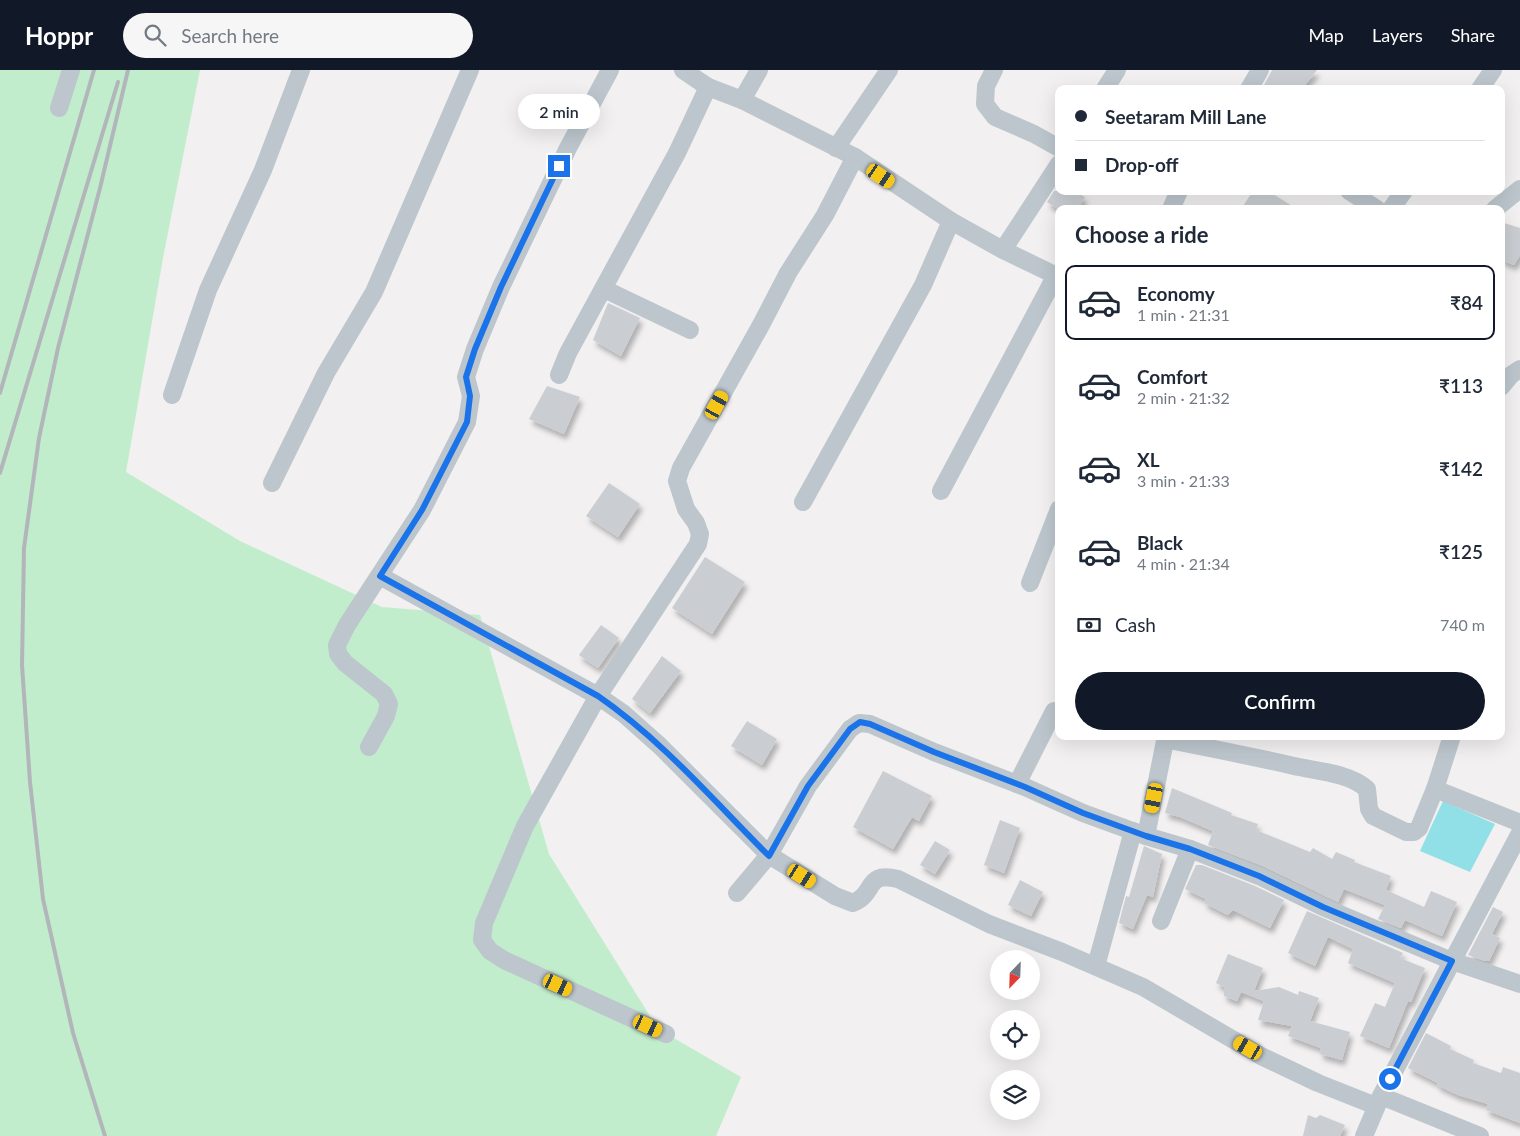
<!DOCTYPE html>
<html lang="en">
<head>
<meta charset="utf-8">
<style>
  :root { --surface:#fff; --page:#f6f6f7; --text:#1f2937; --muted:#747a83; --line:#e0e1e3; --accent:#111827 }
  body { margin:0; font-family:Lato,sans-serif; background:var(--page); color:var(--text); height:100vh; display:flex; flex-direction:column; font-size:19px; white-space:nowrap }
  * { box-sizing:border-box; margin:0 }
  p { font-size:16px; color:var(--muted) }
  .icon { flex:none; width:28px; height:28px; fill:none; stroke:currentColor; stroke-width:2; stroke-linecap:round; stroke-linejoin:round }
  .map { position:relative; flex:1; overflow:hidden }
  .panel { position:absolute; left:1055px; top:135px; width:450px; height:535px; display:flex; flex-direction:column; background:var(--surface); border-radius:10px; box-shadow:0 5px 20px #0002 }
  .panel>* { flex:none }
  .top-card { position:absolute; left:1055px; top:15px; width:450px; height:110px; border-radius:10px; box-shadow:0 5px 20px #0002; display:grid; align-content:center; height:110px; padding:0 20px; background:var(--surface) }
  .needle { width:32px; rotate:203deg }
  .tools { position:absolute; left:990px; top:880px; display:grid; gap:10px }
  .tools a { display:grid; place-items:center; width:50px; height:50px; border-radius:50%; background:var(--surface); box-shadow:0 5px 20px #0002; font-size:25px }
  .end { position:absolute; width:22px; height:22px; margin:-11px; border:6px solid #1a73e8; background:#fff; box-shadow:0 0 0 2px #fff }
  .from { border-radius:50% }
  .bubble { position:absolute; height:35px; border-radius:18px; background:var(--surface); box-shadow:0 5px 20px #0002; font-size:16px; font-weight:600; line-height:35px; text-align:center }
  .car { position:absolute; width:15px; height:30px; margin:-15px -8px; border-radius:6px; box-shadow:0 0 4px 1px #0007; background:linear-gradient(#f5c518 24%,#345 0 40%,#f5c518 0 76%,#345 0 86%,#f5c518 0) }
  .top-card b { display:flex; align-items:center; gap:18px; height:48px; font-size:19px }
  .top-card b+b { border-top:1px solid var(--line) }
  .top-card i { width:12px; height:12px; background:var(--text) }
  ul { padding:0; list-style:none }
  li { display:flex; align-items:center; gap:15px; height:75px; margin:0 10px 8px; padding:0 10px; border:2px solid transparent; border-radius:10px }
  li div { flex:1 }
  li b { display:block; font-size:19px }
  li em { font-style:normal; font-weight:600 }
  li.selected { border-color:var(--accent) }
  li>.icon { width:45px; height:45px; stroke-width:1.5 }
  h2 { padding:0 20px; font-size:22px; line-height:60px }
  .pay { display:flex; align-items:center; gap:12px; height:55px; padding:0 20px; font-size:19px }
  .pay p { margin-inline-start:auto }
  .cta { display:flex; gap:10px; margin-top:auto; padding:10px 20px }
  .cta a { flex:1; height:58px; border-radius:30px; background:var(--accent); color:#fff; font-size:20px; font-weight:600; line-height:58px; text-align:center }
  header { display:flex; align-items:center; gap:30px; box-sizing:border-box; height:70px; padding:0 25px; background:var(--accent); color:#fff }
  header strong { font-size:24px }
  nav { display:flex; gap:28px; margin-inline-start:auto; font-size:18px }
  .search { width:350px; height:45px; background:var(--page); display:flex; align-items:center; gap:12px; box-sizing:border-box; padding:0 18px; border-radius:28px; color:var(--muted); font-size:19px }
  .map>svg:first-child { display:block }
</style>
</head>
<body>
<header>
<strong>Hoppr</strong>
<div class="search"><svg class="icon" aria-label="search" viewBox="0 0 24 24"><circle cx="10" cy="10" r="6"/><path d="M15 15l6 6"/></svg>Search here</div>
<nav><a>Map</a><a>Layers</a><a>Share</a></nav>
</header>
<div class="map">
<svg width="1520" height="1066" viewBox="0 0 1520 1066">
  <defs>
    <filter id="shadow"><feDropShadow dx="3" dy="5.5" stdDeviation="2.5" flood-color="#0004"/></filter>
  </defs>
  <rect width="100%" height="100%" fill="#f2f0f0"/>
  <polygon fill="#c1edcc" points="0,0 200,0 163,188 126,402 240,471 382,537 480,545 549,784 658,959 741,1007 716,1066 0,1066"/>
  <polygon fill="#91e0e7" points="1443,731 1495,754 1470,802 1420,781"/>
  <g fill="#caced2" filter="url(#shadow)">
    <polygon points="1272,0 1317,0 1302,19 1262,19"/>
    <polygon points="1054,121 1074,121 1085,127 1078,139 1058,139 1047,132"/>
    <polygon points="1253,121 1268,121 1297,139 1241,139"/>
    <polygon points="1501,152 1520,158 1520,185 1514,195 1501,190"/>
    <polygon points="608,233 640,248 621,286 593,270"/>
    <polygon points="547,316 580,327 564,364 529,349"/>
    <polygon points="609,413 640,434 618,467 586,446"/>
    <polygon points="705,487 745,512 712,564 672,538"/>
    <polygon points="601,555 619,568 598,598 579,585"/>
    <polygon points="662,586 681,601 650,643 632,629"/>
    <polygon points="747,651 777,669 762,695 731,676"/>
    <polygon points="883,701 932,726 919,751 912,747 893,779 853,757"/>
    <polygon points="1172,718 1232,743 1231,745 1258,754 1256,760 1310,782 1313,778 1332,789 1336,782 1355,790 1354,792 1391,806 1386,820 1424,837 1431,821 1457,832 1442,866 1405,850 1401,858 1378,849 1385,835 1344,819 1338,832 1263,796 1208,775 1213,761 1180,747 1165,743"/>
    <polygon points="1000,750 1020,758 1004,803 984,795"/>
    <polygon points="935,771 950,780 935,804 920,795"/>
    <polygon points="1144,776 1162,784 1153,827 1147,825 1133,859 1119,853 1126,826 1129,827"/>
    <polygon points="1196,795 1202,795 1255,816 1284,830 1270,858 1233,840 1228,845 1204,833 1206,829 1185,819"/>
    <polygon points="1020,810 1043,822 1031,846 1008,835"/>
    <polygon points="1493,837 1503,842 1492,864 1500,868 1489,891 1485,891 1468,885"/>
    <polygon points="1307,841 1403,883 1400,888 1425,898 1411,932 1408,931 1389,978 1360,966 1375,933 1385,937 1395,913 1348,893 1353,879 1328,867 1315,896 1288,883"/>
    <polygon points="1228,884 1263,898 1254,921 1279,917 1298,925 1299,921 1319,928 1310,951 1350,962 1342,990 1320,984 1321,978 1288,966 1292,956 1258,950 1264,931 1241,922 1237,931 1224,926 1224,917 1216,913"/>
    <polygon points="1426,963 1451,976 1450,979 1474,990 1473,993 1501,1003 1503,997 1520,1003 1520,1053 1486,1040 1488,1034 1458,1025 1437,1015 1438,1013 1408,998"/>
    <polygon points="1308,1045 1316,1048 1320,1045 1345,1055 1340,1066 1303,1066"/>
  </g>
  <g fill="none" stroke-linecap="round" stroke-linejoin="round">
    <g stroke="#bcc6cc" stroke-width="18">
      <polyline points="683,0 708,17 742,30 855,87 951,151 1003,180 1059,207"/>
      <polyline points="994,0 986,16 985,34 995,47 1034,64 1059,78"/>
      <polyline points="1105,19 1117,0"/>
      <polyline points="1249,19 1260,0"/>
      <polyline points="1480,19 1493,0"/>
      <polyline points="742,30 759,0"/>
      <polyline points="59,38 71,0"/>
      <polyline points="836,78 889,0"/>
      <polyline points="1349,121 1377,139"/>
      <polyline points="1171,139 1179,121"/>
      <polyline points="1391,139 1404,121"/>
      <polyline points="1495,139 1520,119"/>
      <polyline points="1003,180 1059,94"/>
      <polyline points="604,219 690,260"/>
      <polyline points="559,305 568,283 677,83 708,17"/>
      <polyline points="1501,317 1511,305 1520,299"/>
      <polyline points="172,325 208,220 263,100 301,0"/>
      <polyline points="272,413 326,303 374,222 470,0"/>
      <polyline points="941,421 1056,205"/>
      <polyline points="803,432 923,215 951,151"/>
      <polyline points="380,506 598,626 624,644 660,676 769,785 737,823"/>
      <polyline points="1030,513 1059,439"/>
      <path d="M1165 669C1208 678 1251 686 1294 696 1317 701 1349 703 1367 719L1369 739 1373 746 1406 762H1414L1419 758 1435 719 1452 666"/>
      <polyline points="369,677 386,646 389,634 384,624 345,593 338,584 337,575 347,555 422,440 467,352 471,326 466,307 475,279 501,217 568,78 610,0"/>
      <polyline points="1017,714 1054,641"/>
      <polyline points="1435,719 1520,753"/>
      <path d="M1146 766 1083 743 1025 717 934 682 870 654 859 653 850 659 808 716 769 785 835 826 853 833C877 823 864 801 898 809L989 854 1062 882 1143 917 1261 986 1318 1013 1376 1036"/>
      <polyline points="1190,779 1259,806 1323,837 1392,866 1452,891 1520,914"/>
      <polyline points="1161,851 1190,779 1146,766 1166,666"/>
      <polyline points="1096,896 1133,761"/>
      <polyline points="666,964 504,890 490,881 482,870 484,853 525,756 543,724 598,626 698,474 700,464 696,453 686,439 677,411 681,398 761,255 788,203 825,145 855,87"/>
      <polyline points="1381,1026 1480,1066"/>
      <polyline points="1364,1066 1381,1026 1520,763"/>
    </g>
    <g stroke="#b2b6ba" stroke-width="4">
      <polyline points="0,323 94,0"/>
      <polyline points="0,403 118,12"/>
      <polyline points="105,1066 73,963 43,829 30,712 22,595 24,478 39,368 58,278 100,118 128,0"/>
    </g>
  </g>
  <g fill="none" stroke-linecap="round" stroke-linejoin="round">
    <path stroke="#1a73e8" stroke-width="6" d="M559 96 501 217 475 279 466 307 470 326 467 352 422 440 380 506 598 626C662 670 714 731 769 786L808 716 850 659 860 652 870 654 934 682 1025 717 1083 743 1146 766 1190 779 1259 806 1323 837 1452 891 1390 1009"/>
  </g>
</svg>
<div class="tools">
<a><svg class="needle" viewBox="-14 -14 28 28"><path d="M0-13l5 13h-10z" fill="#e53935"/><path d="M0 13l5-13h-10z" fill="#747a83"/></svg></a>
<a><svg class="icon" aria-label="locate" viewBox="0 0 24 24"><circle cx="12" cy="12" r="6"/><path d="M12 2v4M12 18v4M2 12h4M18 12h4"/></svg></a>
<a><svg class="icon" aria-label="layers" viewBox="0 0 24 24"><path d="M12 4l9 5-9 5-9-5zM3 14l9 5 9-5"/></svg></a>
</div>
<i class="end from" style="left:1390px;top:1009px"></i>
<i class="end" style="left:559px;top:96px"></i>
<div class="bubble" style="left:518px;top:24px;width:82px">2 min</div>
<i class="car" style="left:881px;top:106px;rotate:124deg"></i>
<i class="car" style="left:717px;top:335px;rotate:29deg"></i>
<i class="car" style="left:1154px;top:728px;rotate:191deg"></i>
<i class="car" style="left:802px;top:806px;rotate:122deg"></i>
<i class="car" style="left:558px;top:915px;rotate:115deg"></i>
<i class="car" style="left:648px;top:956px;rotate:115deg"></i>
<i class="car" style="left:1248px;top:978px;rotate:300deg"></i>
<div class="top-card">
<b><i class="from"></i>Seetaram Mill Lane</b>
<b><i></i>Drop-off</b>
</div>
<section class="panel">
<h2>Choose a ride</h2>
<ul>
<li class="selected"><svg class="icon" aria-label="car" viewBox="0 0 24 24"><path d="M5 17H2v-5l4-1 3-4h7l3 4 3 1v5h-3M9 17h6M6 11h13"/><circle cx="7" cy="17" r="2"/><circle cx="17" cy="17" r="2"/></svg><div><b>Economy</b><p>1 min · 21:31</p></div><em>₹84</em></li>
<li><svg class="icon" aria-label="car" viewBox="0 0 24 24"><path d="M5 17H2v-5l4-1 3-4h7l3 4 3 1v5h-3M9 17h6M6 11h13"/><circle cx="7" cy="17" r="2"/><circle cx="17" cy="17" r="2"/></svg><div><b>Comfort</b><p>2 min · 21:32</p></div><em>₹113</em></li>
<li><svg class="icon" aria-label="car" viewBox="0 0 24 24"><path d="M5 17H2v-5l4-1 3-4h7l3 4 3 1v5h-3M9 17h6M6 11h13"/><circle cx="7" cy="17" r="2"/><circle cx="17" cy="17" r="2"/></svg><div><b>XL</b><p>3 min · 21:33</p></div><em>₹142</em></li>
<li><svg class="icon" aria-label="car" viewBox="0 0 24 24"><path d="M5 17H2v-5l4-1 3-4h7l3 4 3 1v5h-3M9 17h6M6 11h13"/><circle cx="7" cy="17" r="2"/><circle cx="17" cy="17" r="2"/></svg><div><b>Black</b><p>4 min · 21:34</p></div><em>₹125</em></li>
</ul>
<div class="pay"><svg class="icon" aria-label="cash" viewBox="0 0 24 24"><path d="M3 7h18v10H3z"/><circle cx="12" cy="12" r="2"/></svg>Cash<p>740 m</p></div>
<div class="cta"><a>Confirm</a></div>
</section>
</div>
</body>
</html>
